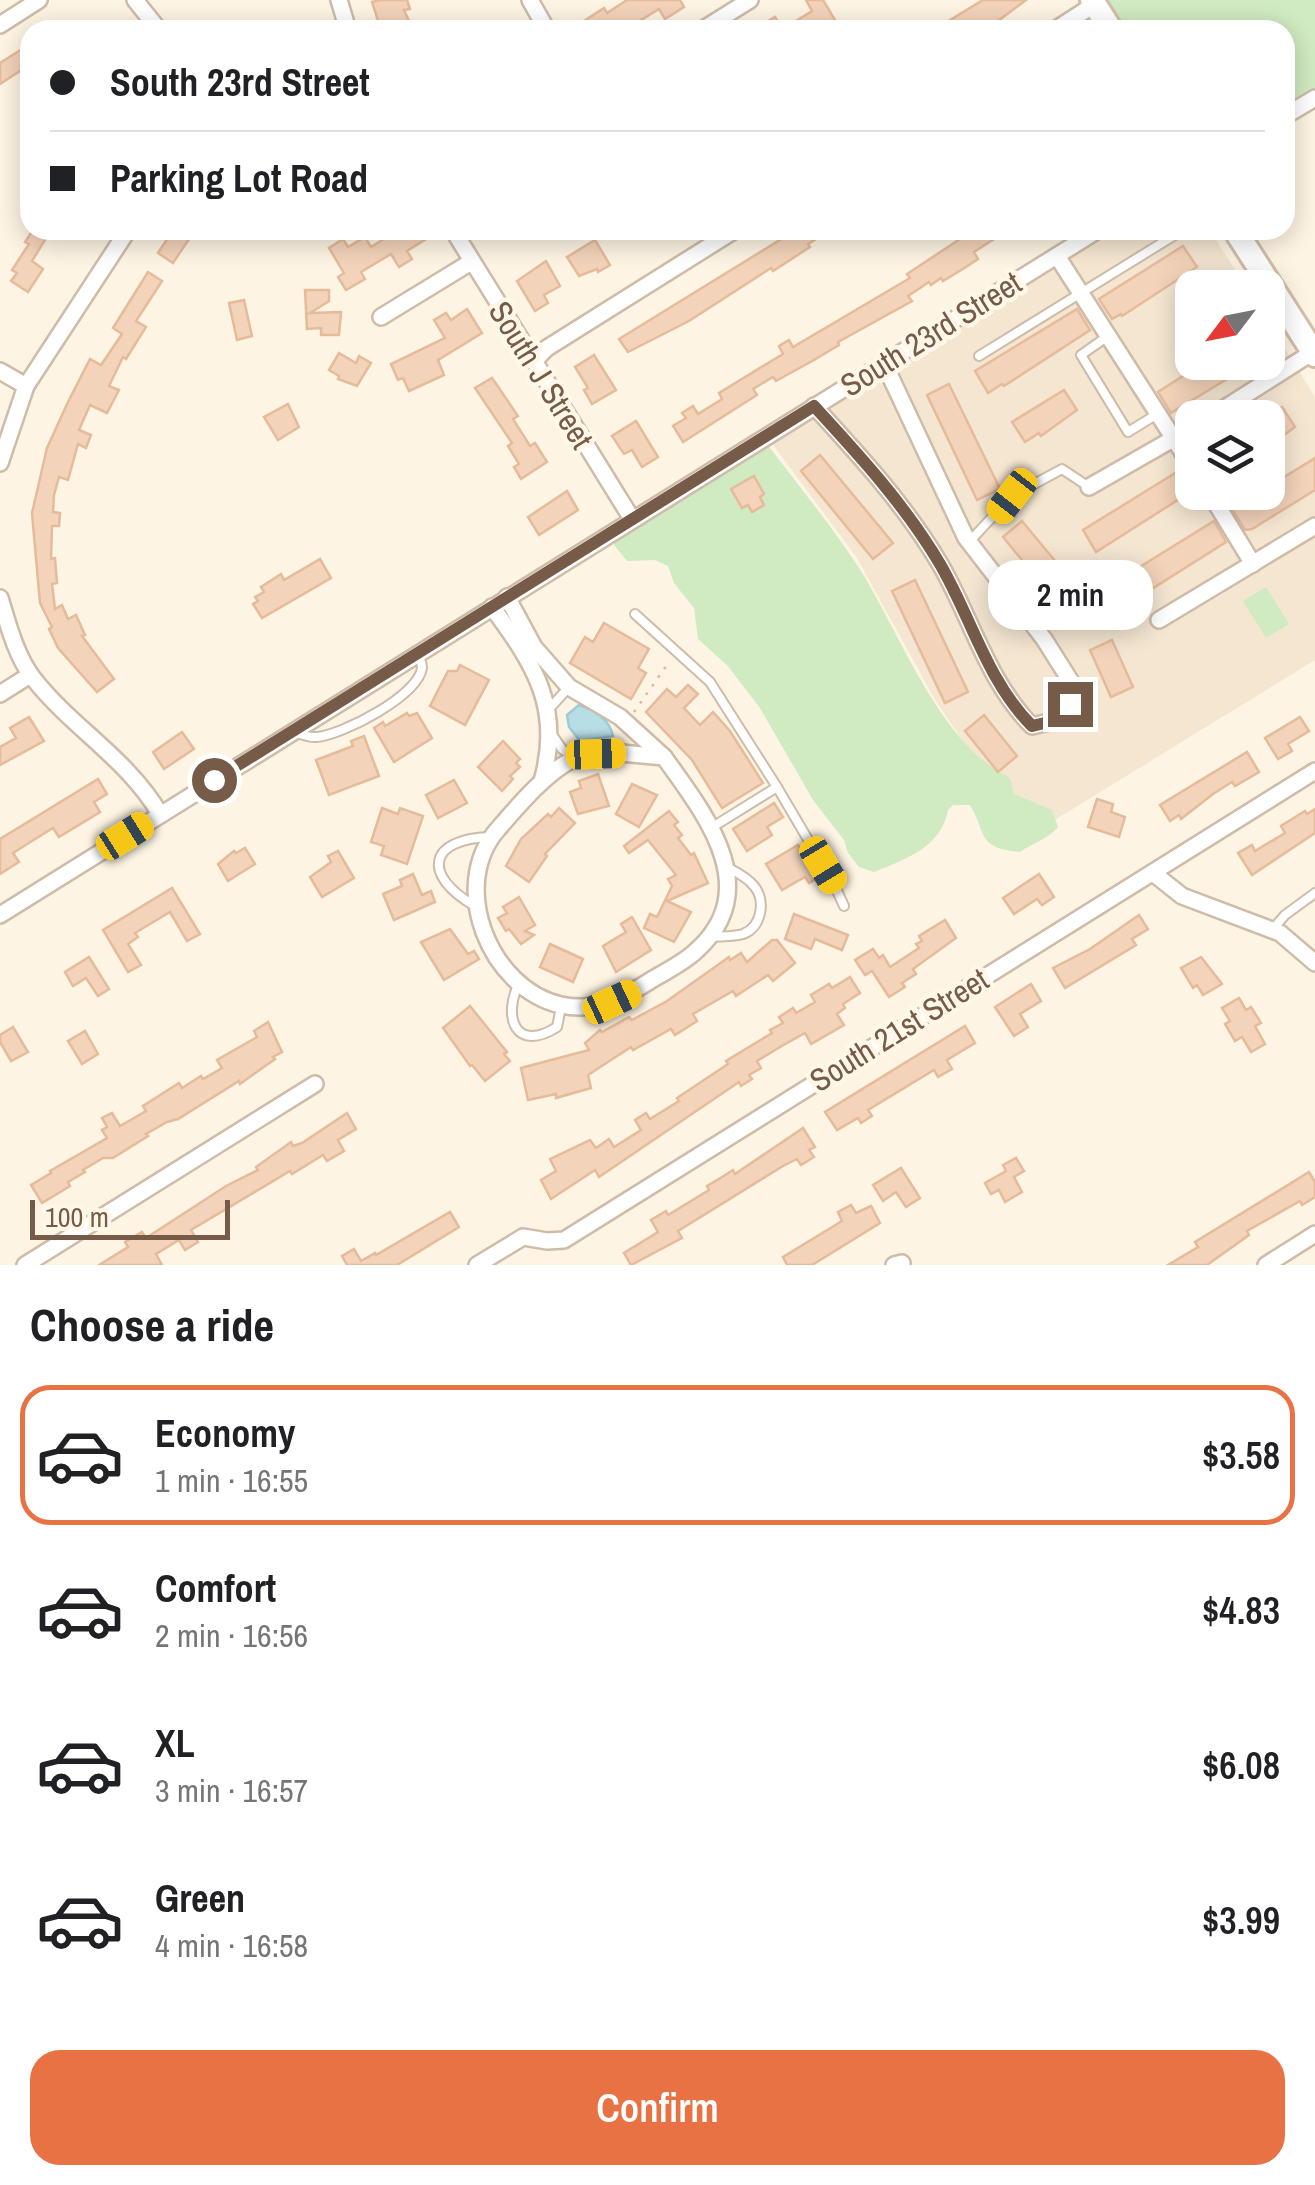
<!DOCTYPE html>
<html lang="en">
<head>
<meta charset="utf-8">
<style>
  :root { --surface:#fff; --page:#f6f6f6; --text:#202124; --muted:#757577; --line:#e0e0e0; --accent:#e97245 }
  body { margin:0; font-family:"Archivo Narrow",sans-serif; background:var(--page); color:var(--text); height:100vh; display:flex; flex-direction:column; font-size:38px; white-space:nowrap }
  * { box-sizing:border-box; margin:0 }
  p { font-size:32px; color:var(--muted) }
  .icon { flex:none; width:55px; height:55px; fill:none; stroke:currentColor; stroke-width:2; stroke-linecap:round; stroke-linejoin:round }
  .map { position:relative; height:1265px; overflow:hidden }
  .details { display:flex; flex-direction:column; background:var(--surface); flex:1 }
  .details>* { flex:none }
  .guide { position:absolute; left:20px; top:20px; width:1275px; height:220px; border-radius:30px; box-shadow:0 5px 25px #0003; display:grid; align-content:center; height:220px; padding:0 30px; background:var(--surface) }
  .needle { width:65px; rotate:238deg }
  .fabs { position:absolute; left:1175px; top:270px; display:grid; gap:20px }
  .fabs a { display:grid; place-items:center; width:110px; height:110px; border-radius:20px; background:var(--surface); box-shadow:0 5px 25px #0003; font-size:50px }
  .scale { position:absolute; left:30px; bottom:25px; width:200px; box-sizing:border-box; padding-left:10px; border:5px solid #755b48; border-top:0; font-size:28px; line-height:35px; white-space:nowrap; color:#755b48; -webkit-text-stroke:8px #fff8e9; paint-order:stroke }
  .end { position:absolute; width:45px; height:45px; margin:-22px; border:12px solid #755b48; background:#fff; box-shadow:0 0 0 5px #fff }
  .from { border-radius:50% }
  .bubble { position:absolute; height:70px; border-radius:30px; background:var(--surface); box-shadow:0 5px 25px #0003; font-size:32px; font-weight:600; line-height:70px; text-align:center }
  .car { position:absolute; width:30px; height:60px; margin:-30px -15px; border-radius:12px; box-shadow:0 0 8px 2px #0007; background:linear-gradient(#f5c518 24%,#345 0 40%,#f5c518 0 76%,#345 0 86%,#f5c518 0) }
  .guide b { display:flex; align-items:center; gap:35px; height:95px; font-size:38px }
  .guide b+b { border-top:2px solid var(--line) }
  .guide i { width:25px; height:25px; background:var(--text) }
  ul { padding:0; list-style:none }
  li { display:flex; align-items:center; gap:30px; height:140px; margin:0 20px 15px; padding:0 10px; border:5px solid transparent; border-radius:30px }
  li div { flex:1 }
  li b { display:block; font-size:38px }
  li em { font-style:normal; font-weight:600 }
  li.current { border-color:var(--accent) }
  li>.icon { width:90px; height:90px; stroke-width:1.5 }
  h2 { padding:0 30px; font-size:45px; line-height:120px }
  .button { display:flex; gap:20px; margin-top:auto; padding:20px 30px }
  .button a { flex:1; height:115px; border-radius:30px; background:var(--accent); color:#fff; font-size:40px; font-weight:600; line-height:115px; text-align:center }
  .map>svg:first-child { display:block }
</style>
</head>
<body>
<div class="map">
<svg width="1315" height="1265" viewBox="0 0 1315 1265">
  <rect width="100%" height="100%" fill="#fdf4e3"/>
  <path fill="#f4e6d1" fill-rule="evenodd" d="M1113 230H1210L1246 287 1192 288V362H1268V322L1315 397V660L1027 837 934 698 857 558 771 442ZM1192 418H1268V492H1192Z"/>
  <g fill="#d0eac1">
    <polygon points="1107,0 1315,0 1315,90 1285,108 1285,30 1125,30"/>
    <path d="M767 444C798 485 831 525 859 568 900 632 939 744 1010 778L1014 794 1052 810 1058 827C1048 839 1033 843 1020 852 976 848 987 833 970 805H953L948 810C941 848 905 859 874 872L859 867 848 853 844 840 813 800 760 708 727 665 698 639 694 608 674 583 668 566 655 560 627 561 614 545 617 537Z"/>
    <polygon points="1266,587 1289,624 1266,638 1243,601"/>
  </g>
  <path fill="#b7dde6" stroke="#9dccd8" stroke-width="2.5" d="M579 705C595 711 609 718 613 736L580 741 569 727 567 715Z"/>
  <g fill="#f3d3ba" stroke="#e6bb9a" stroke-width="2.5">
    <polygon points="380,0 407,0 410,9 404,10 413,30 381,30 372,2"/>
    <polygon points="627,0 680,0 684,7 665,19 659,9 625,30 570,30 604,8 607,13"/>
    <polygon points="806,0 823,0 835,20 819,30 753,30 775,17 783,29 812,11"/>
    <polygon points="983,0 1026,0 986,30 952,30 947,22"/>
    <polygon points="30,44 30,87 20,71 0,84 0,63"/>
    <polygon points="33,230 51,230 32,261 43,269 28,292 11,281 17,273 12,270 29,244 25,242"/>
    <polygon points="173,230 182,230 191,236 173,263 158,253"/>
    <polygon points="398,230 421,230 426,239 407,251 412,259 399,267 391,254 361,272 365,279 346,290 338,277 344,273 329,248 343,239 348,247 365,237 371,247"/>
    <polygon points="796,230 830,230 808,244 810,247 773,271 771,268 689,321 628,352 619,339"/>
    <polygon points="963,230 1008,230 974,252 978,259 966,267 943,281 941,278 931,285 929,282 908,296 912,301 838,342 839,345 814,360 776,381 773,377 753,389 757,395 683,442 673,426 686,418 682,413 693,406 698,414 722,399 719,393 783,354 779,346 789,340 793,347 910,278 907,274 966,235"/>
    <polygon points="595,240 610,265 598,272 597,269 579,276 567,257"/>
    <polygon points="1183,246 1197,267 1122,316 1121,314 1112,319 1099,299"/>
    <polygon points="546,261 560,286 544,295 548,303 535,311 517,281"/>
    <polygon points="148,272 162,281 136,321 146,327 126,359 123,357 109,386 119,390 107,413 90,405 79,430 91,435 86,448 78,444 68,480 59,477 54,495 53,512 60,513 59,526 52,526 51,559 55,558 57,583 52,584 55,609 62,605 68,619 76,615 85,635 82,636 114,679 97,692 58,648 49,629 52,627 40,603 32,513 47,448 68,402 90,359 101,365 122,334 113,328"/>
    <polygon points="305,290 329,290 329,301 310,313 341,312 339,335 321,335 321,328 307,329"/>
    <polygon points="244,300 252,336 237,340 229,303"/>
    <polygon points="467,309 482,333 438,360 444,375 409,391 403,378 398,380 391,364 445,338 434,320 446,313 451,320"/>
    <polygon points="1077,309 1090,330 1004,386 1002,384 988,393 975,371"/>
    <polygon points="339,353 356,363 359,356 371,363 357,386 338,379 339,376 329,370"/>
    <polygon points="594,355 616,390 592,404 584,390 588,388 575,367"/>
    <polygon points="1205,362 1255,362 1171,413 1158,392"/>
    <polygon points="492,378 518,416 513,419 530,446 535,443 547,462 521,479 514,467 519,464 508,446 512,443 475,388"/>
    <polygon points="949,384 1000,489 977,500 927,395"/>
    <polygon points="1064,390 1077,410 1041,436 1039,433 1025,442 1012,422"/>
    <polygon points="288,404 299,427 278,440 264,417"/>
    <polygon points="1282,407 1295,427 1268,447 1268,416"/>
    <polygon points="636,421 658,457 642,467 632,450 624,454 612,436"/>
    <polygon points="820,455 893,543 873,559 801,471"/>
    <polygon points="1315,458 1315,490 1252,529 1245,530 1232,509 1257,492 1268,492 1268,487"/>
    <polygon points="1180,470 1192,482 1192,491 1096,552 1083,530"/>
    <polygon points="754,476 764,494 760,497 764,505 752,512 748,505 742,508 731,489"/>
    <polygon points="567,491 578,510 539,535 528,517"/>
    <polygon points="1022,521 1095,609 1075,625 1003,537"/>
    <polygon points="1214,521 1226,542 1128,604 1114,583"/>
    <polygon points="320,559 331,578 262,618 253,604 258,601 255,597 264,592 261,587 281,574 284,580"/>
    <polygon points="915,580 968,692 945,703 892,591"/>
    <polygon points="604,623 649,649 638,668 646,673 631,699 570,663 585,637 593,642"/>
    <polygon points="1112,640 1133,687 1111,697 1090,650"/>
    <polygon points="460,665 489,680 465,725 430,706 448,671 457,671"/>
    <polygon points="688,685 698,694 684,708 700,725 713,712 730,731 763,783 722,808 692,760 646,712 667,689 676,697"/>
    <polygon points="407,713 409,716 417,713 432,738 394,762 374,728 383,722 385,726"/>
    <polygon points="984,715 1017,756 998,772 965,731"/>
    <polygon points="29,717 44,741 0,765 0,747 16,738 10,728"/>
    <polygon points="1300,717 1309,731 1288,744 1292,751 1278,759 1265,738"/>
    <polygon points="182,732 194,749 164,769 153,752"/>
    <polygon points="364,736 379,776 329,795 316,760 353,746 351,741"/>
    <polygon points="503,741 520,759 516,763 520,767 510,776 513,779 502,791 478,767"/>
    <polygon points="1247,752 1259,772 1235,786 1232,782 1213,794 1181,819 1179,815 1170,821 1160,805"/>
    <polygon points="598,774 609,806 578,814 570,792 581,788 579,781"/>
    <polygon points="98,779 107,794 94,802 100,812 59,837 53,828 32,841 13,853 19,862 0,874 0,839"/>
    <polygon points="454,780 467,803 438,818 426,795"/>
    <polygon points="632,784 657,795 639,827 616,814"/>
    <polygon points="1097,799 1113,804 1111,812 1125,817 1119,837 1088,827"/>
    <polygon points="774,803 783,817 767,827 772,835 747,851 733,829"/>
    <polygon points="382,808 398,814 400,808 423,816 407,864 381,855 384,846 371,842"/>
    <polygon points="559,808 575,823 545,854 547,856 529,882 506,866 521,839 548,814 551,817"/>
    <polygon points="1315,809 1315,833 1252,875 1238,853 1252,845 1255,851 1285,833 1281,826 1305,811 1307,814"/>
    <polygon points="669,811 678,822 674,825 682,835 678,838 691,855 694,853 708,883 667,901 691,912 674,942 644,928 650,914 657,917 672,886 668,879 676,875 648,840 629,853 624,846"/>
    <polygon points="798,845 821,876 809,883 805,877 782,890 766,864"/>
    <polygon points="245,848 255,864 228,881 218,864 234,851 236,853"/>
    <polygon points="338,851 354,878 322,897 310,877 331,862 328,856"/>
    <polygon points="413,874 422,895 431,891 435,902 394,920 383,894 402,886 400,880"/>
    <polygon points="1039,874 1054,897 1042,905 1037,899 1014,914 1003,898"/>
    <polygon points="172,888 200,934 187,941 170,912 135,933 138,937 128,944 141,965 128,972 103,930"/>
    <polygon points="519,897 535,925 525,931 534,935 521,944 509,929 506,931 498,918 507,913 503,907"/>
    <polygon points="794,914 848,935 842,950 815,939 811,949 785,939"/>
    <polygon points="1139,915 1148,929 1132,939 1136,945 1065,988 1053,968 1090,949"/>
    <polygon points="632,917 651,950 616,972 603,946 626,932 621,924"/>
    <polygon points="945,920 956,938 913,969 916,974 902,983 905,987 889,997 872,971 865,975 855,960 873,949 879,958 883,955 890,967 919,948 916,944 922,941 919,936"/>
    <polygon points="450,929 468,954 474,951 479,959 444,980 421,942"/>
    <polygon points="772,940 777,940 795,963 773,981 768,975 736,996 733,991 693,1014 697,1021 675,1035 671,1029 633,1050 631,1047 588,1075 591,1088 556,1098 556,1094 528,1100 521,1068 589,1050 585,1043 600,1030 602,1032 629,1017 632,1020 667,1001 729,957 730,960 741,953 747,962"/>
    <polygon points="550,944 583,959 573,982 540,967"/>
    <polygon points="89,957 109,989 98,996 86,978 73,986 65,972"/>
    <polygon points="1201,957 1222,984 1203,995 1197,985 1193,988 1181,968"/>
    <polygon points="850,977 860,993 843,1004 845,1008 837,1014 844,1025 811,1044 805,1033 780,1047 757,1061 761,1068 749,1075 752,1079 741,1086 739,1082 599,1177 595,1170 551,1199 541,1180 556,1171 550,1159 590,1140 596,1148 609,1139 614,1147 641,1130 635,1120 646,1113 650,1119 679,1101 677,1098 728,1064 726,1061 772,1033 770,1030 783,1023 779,1017 793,1008 796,1013 815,1002 811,995 829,984 832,988"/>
    <polygon points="1031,984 1041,1001 1020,1014 1028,1027 1014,1036 995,1007"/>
    <polygon points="1239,998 1246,1010 1251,1007 1261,1023 1255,1026 1265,1044 1251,1052 1242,1037 1235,1041 1225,1024 1230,1021 1222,1008"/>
    <polygon points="470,1006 507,1052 504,1054 510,1061 485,1081 472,1065 470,1066 443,1028"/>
    <polygon points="268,1022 282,1052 273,1057 275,1059 240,1084 239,1081 178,1119 167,1122 146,1134 148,1136 113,1158 103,1158 83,1170 85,1172 68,1182 70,1186 42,1203 31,1185 51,1173 50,1171 107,1138 102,1130 107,1127 102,1118 112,1113 120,1126 146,1111 143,1106 179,1083 182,1088 201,1076 203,1079 222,1068 217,1060 257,1037 254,1031"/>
    <polygon points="965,1026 975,1043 947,1060 952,1069 938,1077 934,1070 868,1110 872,1116 861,1123 858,1118 837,1130 825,1112"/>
    <polygon points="13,1027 28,1052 11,1061 0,1042 0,1035"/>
    <polygon points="85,1031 98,1054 82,1064 68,1041"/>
    <polygon points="347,1113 356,1129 338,1140 344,1151 327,1161 323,1155 292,1174 290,1171 191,1230 198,1242 185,1250 179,1240 156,1254 162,1265 99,1265 128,1247 125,1242 142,1232 146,1238 226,1186 258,1170 256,1167 291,1142 293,1146 302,1143"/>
    <polygon points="803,1128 815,1147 809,1150 814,1157 801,1165 797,1159 783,1166 678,1231 682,1238 631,1265 624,1253 658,1232 651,1220 666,1211 668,1215 709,1190 707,1186 722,1177 733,1170 735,1174"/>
    <polygon points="1016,1158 1024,1171 1014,1177 1022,1192 1005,1202 999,1190 991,1194 985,1183 1006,1171 1003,1165"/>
    <polygon points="901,1168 920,1198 906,1207 896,1192 883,1201 873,1185"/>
    <polygon points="1309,1172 1315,1182 1315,1197 1302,1205 1300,1201 1247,1231 1249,1235 1207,1265 1168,1265 1198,1247 1195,1242"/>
    <polygon points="851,1205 856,1213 871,1206 880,1223 812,1265 787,1265 783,1257 842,1221 838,1212"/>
    <polygon points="450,1212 459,1227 397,1265 347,1265 342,1256 354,1249 361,1261 375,1253 376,1255"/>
  </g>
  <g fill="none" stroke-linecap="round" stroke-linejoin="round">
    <g stroke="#cebca9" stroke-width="12">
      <g id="lane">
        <polyline points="1108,336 1081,355 1128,432 1159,413"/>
        <polyline points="979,356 1178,233"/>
        <polyline points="969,542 1012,496 1062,469 1089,487"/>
        <polyline points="635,614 710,682 777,787 833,882 844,906"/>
        <polyline points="549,709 569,687"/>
        <path d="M294 732C302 734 308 738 317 737 342 735 418 696 422 668 422 663 420 659 418 653"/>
        <polyline points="551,733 562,749 575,758"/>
        <polyline points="711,828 777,787"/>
        <path d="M475 906C421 875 428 838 492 837"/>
        <polyline points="1273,929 1285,915 1315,893"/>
        <path d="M710 937C720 936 733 937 743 934 762 927 766 900 754 886 747 877 736 872 727 867"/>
        <path d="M519 983C502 1018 516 1053 557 1027L561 1007"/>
      </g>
    </g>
    <g stroke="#cebca9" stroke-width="20">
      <g id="street">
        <polyline points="135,0 159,30"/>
        <polyline points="339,0 348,30"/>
        <polyline points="530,0 547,30"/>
        <polyline points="0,25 39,0"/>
        <polyline points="702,30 750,0"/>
        <polyline points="1055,30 1095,4"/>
        <polyline points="1285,116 1315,98"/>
        <polyline points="453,230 632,519"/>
        <polyline points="1057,256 1192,467"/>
        <polyline points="381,317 471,262"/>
        <polyline points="534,361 547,348 735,230"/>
        <polyline points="0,371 26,386"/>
        <path d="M814 406C860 456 905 505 940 564 971 617 987 681 1032 726L1049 722 1070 705 1073 685 1044 639 966 538 884 363"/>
        <polyline points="1209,418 1313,352"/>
        <polyline points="0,463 26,386 128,230"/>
        <polyline points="1089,487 1192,428"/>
        <polyline points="1209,492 1253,564"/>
        <polyline points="507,597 534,647 569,687 620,717 664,757"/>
        <path d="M0 598C8 624 16 656 33 678 72 728 128 759 160 814"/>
        <path d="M492 607C534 664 563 708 542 781"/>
        <polyline points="1159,620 1315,526"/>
        <polyline points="0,694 30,675"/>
        <path d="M621 753 664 757C704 813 765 888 697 950 685 962 668 970 653 979 625 997 596 1013 561 1005 490 989 448 886 498 829 517 807 549 769 576 758 590 753 606 754 621 753Z"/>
        <polyline points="1153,873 1182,896 1280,933 1315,963"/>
        <polyline points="0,915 1098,230"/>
        <polyline points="25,1265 315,1084"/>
        <polyline points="477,1265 523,1237 547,1241 564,1240 1315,771"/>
        <polyline points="894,1265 902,1263"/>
        <polyline points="1266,1265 1315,1234"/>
      </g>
    </g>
    <g stroke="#d3bea9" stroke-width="28">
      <g id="secondary">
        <polyline points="1092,0 1111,30"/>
        <polyline points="1235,230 1315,355"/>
      </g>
    </g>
    <polyline stroke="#d7b79d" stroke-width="2.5" stroke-dasharray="2.5 8" stroke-linecap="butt" points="634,712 669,662"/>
    <use href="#lane" stroke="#fff" stroke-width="8"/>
    <use href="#street" stroke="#fff" stroke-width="15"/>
    <use href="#secondary" stroke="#fff" stroke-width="22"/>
  </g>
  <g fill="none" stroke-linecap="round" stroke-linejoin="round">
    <path stroke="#755b48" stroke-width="12" d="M214 780 814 406C860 456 905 505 940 564 971 617 987 681 1032 726L1049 722 1070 704"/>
  </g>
  <g text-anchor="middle" stroke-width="9" stroke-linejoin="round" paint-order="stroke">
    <g font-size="32" fill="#755b48" stroke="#fff8e9">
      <text transform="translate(931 334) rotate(-32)" y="11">South 23rd Street</text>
      <text transform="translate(541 375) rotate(58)" y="11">South J Street</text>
      <text transform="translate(899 1030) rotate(-32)" y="11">South 21st Street</text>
    </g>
  </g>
</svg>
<div class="fabs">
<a><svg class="needle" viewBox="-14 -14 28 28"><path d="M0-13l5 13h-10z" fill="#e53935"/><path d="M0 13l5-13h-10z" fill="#757577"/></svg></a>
<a><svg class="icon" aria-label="layers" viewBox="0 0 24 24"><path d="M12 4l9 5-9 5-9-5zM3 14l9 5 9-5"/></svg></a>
</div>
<div class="scale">100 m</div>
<i class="end from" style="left:214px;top:780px"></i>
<i class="end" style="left:1070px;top:704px"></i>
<div class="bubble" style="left:988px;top:560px;width:165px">2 min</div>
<i class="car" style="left:1012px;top:496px;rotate:218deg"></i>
<i class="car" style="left:596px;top:754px;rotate:88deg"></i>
<i class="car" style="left:125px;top:836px;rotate:58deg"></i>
<i class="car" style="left:823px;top:865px;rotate:149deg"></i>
<i class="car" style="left:612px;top:1002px;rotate:65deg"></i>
<div class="guide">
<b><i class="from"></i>South 23rd Street</b>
<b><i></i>Parking Lot Road</b>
</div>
</div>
<section class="details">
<h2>Choose a ride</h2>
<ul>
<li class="current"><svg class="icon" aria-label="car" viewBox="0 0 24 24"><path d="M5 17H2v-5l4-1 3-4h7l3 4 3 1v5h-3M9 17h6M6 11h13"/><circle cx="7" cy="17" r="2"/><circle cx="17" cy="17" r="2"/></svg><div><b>Economy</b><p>1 min · 16:55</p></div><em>$3.58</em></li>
<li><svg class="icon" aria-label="car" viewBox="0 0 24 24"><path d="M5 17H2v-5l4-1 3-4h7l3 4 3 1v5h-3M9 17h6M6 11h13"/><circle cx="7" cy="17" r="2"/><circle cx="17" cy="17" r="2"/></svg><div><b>Comfort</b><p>2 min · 16:56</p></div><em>$4.83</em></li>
<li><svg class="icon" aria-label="car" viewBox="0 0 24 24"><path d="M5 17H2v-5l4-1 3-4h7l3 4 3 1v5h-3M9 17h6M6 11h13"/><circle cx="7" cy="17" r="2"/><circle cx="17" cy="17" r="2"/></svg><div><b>XL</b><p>3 min · 16:57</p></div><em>$6.08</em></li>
<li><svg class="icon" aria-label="car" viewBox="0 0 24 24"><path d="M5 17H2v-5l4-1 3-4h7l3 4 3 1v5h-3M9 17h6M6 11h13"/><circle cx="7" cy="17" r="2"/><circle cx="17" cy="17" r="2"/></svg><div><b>Green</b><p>4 min · 16:58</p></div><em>$3.99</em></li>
</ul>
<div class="button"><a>Confirm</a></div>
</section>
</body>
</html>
